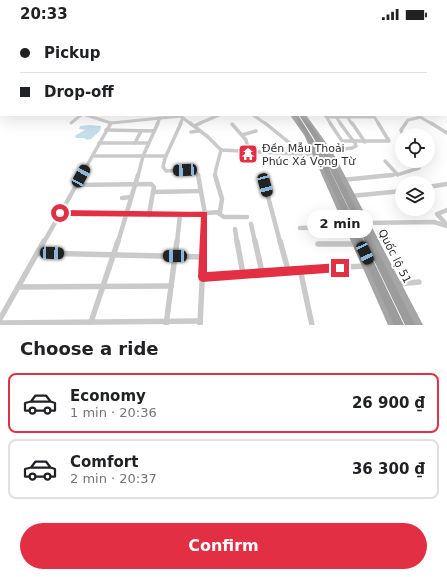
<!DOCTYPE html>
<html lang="en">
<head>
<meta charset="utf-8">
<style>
  :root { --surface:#fff; --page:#f6f6f6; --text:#202124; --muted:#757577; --line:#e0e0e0; --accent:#e32f44 }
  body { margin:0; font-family:"DejaVu Sans",sans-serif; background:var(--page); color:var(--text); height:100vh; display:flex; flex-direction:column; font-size:15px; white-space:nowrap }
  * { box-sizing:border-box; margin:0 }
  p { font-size:13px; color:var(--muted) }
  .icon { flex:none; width:22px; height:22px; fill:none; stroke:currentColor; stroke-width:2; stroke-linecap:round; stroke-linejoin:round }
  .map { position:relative; height:297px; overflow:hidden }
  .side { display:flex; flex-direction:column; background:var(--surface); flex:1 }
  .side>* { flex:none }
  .guide { position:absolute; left:0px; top:0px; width:447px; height:88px; box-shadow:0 4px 16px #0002; display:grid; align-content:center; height:88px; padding:0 20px; background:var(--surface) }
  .fabs { position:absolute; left:395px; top:100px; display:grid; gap:8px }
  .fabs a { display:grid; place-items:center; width:40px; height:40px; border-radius:50%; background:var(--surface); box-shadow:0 4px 16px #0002; font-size:20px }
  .end { position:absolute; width:18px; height:18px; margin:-9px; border:5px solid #e32f44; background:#fff; box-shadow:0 0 0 2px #fff }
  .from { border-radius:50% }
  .bubble { position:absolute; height:28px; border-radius:14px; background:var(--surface); box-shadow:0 4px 16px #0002; font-size:13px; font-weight:800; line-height:28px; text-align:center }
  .car { position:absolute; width:12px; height:24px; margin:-12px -6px; border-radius:5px; box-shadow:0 0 3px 1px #0007; background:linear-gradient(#222 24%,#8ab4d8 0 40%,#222 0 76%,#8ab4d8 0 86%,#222 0) }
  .guide b { display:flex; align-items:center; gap:14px; height:38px; font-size:15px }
  .guide b+b { border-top:1px solid var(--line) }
  .guide i { width:10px; height:10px; background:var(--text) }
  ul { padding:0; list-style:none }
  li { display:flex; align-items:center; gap:12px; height:60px; margin:0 8px 6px; padding:0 12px; border:2px solid var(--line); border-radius:8px }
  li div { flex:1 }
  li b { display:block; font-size:15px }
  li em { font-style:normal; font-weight:800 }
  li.active { border-color:var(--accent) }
  li>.icon { width:36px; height:36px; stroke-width:1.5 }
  h2 { padding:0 20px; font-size:18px; line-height:48px }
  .button { display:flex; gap:8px; margin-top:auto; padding:8px 20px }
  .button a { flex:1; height:46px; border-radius:24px; background:var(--accent); color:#fff; font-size:16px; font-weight:800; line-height:46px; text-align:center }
  .status { display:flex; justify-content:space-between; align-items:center; height:28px; padding:0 20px; background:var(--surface); direction:ltr }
  .status svg { height:11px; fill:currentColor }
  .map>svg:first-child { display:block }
</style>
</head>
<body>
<div class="status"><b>20:33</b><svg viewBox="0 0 49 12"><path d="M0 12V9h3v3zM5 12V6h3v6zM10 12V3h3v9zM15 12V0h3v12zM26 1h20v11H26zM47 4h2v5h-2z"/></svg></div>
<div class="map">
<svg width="447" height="297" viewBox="0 0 447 297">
  <rect width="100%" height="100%" fill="#fff"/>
  <polygon fill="#c6deea" points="90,97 101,98 100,103 91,111 87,112 84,110 77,110 75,109 76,107 85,102 79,101 80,98"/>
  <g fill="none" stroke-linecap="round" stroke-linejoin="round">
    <g stroke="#cacaca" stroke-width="3">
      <polyline points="86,87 111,95 181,88"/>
      <polyline points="179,87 191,96"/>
      <polyline points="253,87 266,96"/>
      <polyline points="325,87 331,96"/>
      <polyline points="346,87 352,96"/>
      <polyline points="373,87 379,96"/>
      <polyline points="417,87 432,96"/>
      <polyline points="327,89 374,89"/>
      <polyline points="336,89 341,96"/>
      <polyline points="71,95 81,87"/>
      <polyline points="157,96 160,90"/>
      <polyline points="180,96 183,90"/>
      <polyline points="198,96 219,87"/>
      <polyline points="405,96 408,92 421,89"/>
    </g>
    <g stroke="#cacaca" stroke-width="3.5">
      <polyline points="181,95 165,130 163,139 166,143 194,141 198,148"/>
      <polyline points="190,95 208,109 221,122 216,141 215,148"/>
      <polyline points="265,95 302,125"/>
      <polyline points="330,95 342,113 389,113 378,95"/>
      <polyline points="340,95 354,114"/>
      <polyline points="352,95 365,114"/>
      <polyline points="431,95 447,105"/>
      <polyline points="232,96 246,112 249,124"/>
      <polyline points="194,98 201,95"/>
      <polyline points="106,102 154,103"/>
      <polyline points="191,104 199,103"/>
      <polyline points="242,107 256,103"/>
      <polyline points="403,107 401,102 406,95"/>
      <polyline points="99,115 148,115"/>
      <polyline points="135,115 141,103"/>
      <polyline points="221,122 316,127"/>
      <polyline points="329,123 352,120 356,118 355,114"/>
      <polyline points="93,128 166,128"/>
      <polyline points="385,133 398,147"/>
      <polyline points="81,148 111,95"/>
      <polyline points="138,148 143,128 158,95"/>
      <polyline points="382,148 400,146 419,140 410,133"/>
    </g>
    <g stroke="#cacaca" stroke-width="4.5">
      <polyline points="198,147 205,186 204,214"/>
      <polyline points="342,152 392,147"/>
      <polyline points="76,157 151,156 154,159 153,164 201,163"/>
      <polyline points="265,157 280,214"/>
      <polyline points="428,159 447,156"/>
      <polyline points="351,168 402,163"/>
      <polyline points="122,170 131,169"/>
      <polyline points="447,182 437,186 447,197"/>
      <polyline points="60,185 180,187 220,184 222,171 215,147"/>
      <polyline points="218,185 224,189 247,189"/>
      <polyline points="149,187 153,164"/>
      <polyline points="364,195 434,194 447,198"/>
      <polyline points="251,196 255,214"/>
      <polyline points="300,200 349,199"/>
      <polyline points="235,201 237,214"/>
      <polyline points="44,214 82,147"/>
      <polyline points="118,214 138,147"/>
      <polyline points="177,214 180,187"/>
    </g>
    <g stroke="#cacaca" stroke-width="5.5">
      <polyline points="237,213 243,246"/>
      <polyline points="255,213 262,244"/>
      <polyline points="280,213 288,242"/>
      <polyline points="318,216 357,216"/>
      <polyline points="37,225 203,229"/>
      <polyline points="300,241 312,297"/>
      <polyline points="202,249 300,241 367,238"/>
      <polyline points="398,256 419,254"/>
      <polyline points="18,259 171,258"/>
      <polyline points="0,291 44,213"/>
      <polyline points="0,295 200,293"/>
      <polyline points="90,297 118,213"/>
      <polyline points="166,297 177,213"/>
      <polyline points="200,297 204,213"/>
    </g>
    <g fill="#a5a5a5" fill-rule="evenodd">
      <polygon points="290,87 294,87 308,107 319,127 398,297 388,297 313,127 304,107"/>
      <polygon points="302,87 306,87 332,123 423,297 413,297 326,123"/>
    </g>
    <g fill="#9c9c9c" fill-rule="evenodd">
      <polygon points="294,87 298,87 323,127 404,297 394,297 317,127"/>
      <polygon points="299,87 303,87 319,109 329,127 415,297 405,297 323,127 313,109"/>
    </g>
  </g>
  <linearGradient id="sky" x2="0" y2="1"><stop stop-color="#9ac5e9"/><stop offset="0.57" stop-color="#fff"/><stop offset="1" stop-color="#fff" stop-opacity="0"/></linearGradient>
  <rect width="447" height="97" fill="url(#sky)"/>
  <polygon fill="#e32f44" points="60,182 207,184 207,244 340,235 343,236 344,240 343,243 340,244 202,254 199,252 198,249 201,189 60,188 56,185"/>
  <defs>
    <g id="temple-square" transform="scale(1)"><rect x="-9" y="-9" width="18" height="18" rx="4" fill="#e32f44" stroke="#fff"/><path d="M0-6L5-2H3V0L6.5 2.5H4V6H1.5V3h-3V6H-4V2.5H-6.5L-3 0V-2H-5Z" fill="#fff"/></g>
  </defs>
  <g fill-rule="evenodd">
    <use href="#temple-square" x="248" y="126"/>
  </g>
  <g text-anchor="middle" stroke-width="4" stroke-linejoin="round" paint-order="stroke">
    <g font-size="11" fill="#2d2d2d" stroke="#fff" text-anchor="start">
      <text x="262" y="124">Đền Mẫu Thoải<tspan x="262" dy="13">Phúc Xá Vọng Từ</tspan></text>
    </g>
    <g font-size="11" fill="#2d2d2d" stroke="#fff">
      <text transform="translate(395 228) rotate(63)" y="4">Quốc lộ 51</text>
    </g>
  </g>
</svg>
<div class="fabs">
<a><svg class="icon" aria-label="locate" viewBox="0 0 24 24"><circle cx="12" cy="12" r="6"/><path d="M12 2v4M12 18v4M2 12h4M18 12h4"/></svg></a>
<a><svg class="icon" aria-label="layers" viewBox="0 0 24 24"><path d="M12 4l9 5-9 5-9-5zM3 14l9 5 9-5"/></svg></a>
</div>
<i class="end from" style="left:60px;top:185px"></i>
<i class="end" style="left:340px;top:240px"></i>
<div class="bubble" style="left:307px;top:182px;width:66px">2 min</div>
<i class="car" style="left:185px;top:142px;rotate:267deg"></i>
<i class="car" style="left:81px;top:148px;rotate:29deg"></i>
<i class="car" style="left:265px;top:157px;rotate:165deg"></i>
<i class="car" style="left:52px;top:225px;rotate:92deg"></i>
<i class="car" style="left:365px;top:225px;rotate:155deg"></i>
<i class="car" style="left:175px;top:228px;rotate:271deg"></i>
<div class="guide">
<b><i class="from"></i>Pickup</b>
<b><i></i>Drop-off</b>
</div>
</div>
<section class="side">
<h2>Choose a ride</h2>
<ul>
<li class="active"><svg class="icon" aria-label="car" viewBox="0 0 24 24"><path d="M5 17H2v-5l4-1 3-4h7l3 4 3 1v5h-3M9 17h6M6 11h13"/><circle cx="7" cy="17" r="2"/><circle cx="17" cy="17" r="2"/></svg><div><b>Economy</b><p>1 min · 20:36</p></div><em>26 900 ₫</em></li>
<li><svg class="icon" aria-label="car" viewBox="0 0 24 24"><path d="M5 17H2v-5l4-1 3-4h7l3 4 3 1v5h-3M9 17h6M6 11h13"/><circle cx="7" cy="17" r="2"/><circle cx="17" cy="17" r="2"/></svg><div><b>Comfort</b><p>2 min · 20:37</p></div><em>36 300 ₫</em></li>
</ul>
<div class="button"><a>Confirm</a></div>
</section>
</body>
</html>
